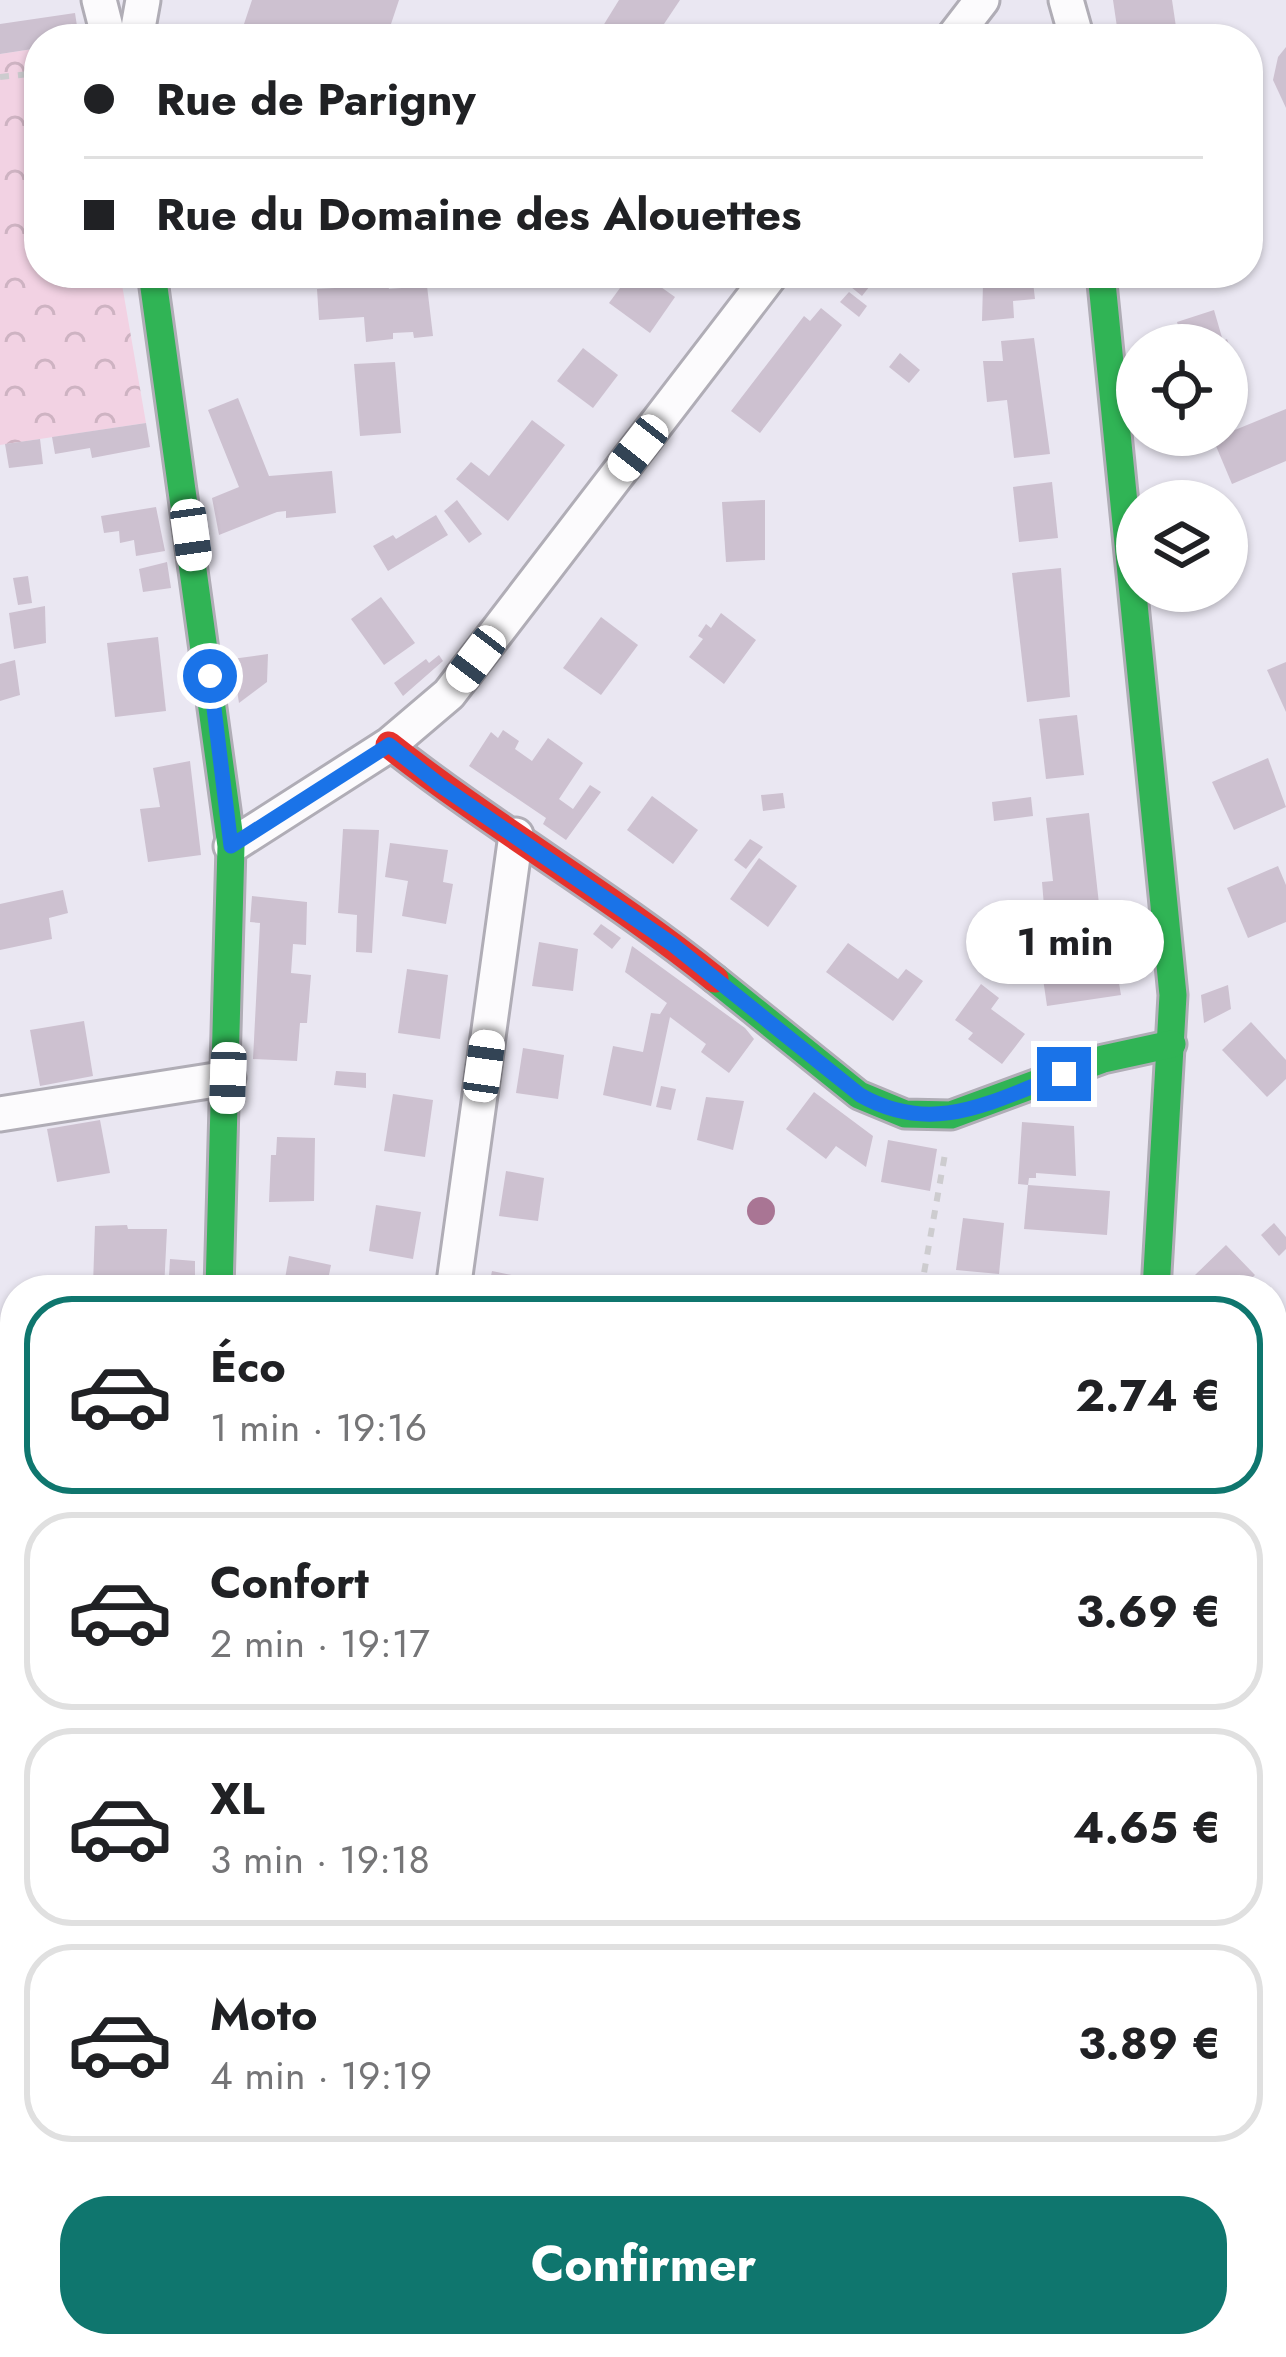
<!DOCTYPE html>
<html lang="fr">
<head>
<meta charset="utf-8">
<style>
  :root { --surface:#fff; --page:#f2f2f2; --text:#202124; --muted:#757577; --line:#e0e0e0; --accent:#0f766e }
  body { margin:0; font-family:Jost,sans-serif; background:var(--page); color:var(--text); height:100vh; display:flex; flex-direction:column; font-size:45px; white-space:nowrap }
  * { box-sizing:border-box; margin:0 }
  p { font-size:39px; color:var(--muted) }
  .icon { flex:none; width:66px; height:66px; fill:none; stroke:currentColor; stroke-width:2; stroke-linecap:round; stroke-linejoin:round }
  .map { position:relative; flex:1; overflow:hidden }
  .panel { position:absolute; left:0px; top:1275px; width:1287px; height:1083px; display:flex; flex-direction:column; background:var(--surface); border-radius:48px 48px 0 0; box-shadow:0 3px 9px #0004 }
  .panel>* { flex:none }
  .hud { position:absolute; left:24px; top:24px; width:1239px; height:264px; border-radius:48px; box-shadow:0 3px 9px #0004; display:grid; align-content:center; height:264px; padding:0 60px; background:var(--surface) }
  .controls { position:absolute; left:1116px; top:324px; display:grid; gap:24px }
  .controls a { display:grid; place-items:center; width:132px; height:132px; border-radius:50%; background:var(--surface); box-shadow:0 3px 9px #0004; font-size:60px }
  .end { position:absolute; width:54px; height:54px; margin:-27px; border:15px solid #1a73e8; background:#fff; box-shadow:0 0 0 6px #fff }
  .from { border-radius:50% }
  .bubble { position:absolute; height:84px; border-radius:42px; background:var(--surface); box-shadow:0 3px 9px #0004; font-size:39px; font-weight:700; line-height:84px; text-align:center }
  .car { position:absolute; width:36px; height:72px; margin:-36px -18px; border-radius:15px; box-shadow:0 0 9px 3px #0007; background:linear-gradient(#fff 24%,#345 0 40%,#fff 0 76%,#345 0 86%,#fff 0) }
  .hud b { display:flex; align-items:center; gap:42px; height:114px; font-size:45px }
  .hud b+b { border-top:3px solid var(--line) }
  .hud i { width:30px; height:30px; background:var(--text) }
  ul { padding:21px 0 0; list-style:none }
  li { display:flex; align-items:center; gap:36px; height:198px; margin:0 24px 18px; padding:0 36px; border:6px solid var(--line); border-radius:48px }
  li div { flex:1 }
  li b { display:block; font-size:45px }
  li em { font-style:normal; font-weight:700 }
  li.current { border-color:var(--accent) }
  li>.icon { width:108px; height:108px; stroke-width:1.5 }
  .action { display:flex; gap:24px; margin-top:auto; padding:24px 60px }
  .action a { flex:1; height:138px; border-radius:48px; background:var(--accent); color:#fff; font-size:48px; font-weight:700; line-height:138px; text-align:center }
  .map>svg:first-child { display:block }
</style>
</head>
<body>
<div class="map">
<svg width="1286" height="2357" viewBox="0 0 1286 2357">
  <defs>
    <pattern id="park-crowns" width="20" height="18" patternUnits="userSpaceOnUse" patternTransform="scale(3)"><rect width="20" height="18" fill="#f2d2e3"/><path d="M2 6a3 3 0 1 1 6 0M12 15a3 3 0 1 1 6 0" fill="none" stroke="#ceb3c2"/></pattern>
  </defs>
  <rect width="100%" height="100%" fill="#eae7f2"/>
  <polygon fill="url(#park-crowns)" points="39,48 39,273 120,273 146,423 0,445 0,54"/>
  <g fill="#cdc1d0">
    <polygon points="252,0 399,0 386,39 239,39"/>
    <polygon points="619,0 680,0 654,39 606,39 598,34"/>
    <polygon points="1113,0 1172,0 1176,27 1118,34"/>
    <polygon points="75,13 79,39 39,39 39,48 0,54 0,24"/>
    <polygon points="1286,47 1286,108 1273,80 1278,57"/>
    <polygon points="631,273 641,273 675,297 650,333 609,303"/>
    <polygon points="834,273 880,273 862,296"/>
    <polygon points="994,273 1032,273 1035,299 1013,301 1014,318 982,321 983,284 995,283"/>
    <polygon points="388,285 389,289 427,286 433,336 414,338 413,332 393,333 393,339 366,342 364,317 319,320 317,289"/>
    <polygon points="849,292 867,306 859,317 840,302"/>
    <polygon points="821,308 842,325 760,433 731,411 804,316 810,321"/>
    <polygon points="1214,310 1223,341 1227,339 1243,386 1227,391 1227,345 1184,345 1177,322"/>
    <polygon points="1034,338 1050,454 1014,458 1007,400 987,402 983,361 1003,361 1001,341"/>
    <polygon points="583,348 618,375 593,408 557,381"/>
    <polygon points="900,353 920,370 909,383 889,367"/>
    <polygon points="395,362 401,433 360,436 354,364"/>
    <polygon points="238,398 269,476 332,471 336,513 286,518 286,511 277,512 219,535 212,498 239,487 208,410"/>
    <polygon points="1286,409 1286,461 1232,484 1213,439"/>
    <polygon points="532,420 565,445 508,521 456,479 471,462 489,476"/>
    <polygon points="146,423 150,447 92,458 90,448 55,454 52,437"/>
    <polygon points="40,439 43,464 9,468 5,444"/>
    <polygon points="1052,482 1058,538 1019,542 1013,487"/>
    <polygon points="457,500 482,534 469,543 444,511"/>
    <polygon points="765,500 765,560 726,562 722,502"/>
    <polygon points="156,507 165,551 136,556 134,540 120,543 119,531 104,533 101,516"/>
    <polygon points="436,515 448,535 388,571 373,546 393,535 396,539"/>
    <polygon points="167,562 171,588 143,592 139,569"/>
    <polygon points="1061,568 1070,697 1027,702 1012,573"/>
    <polygon points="28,576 32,603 18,605 13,578"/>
    <polygon points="381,597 415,643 384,665 351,619"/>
    <polygon points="45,606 46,643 14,649 9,613"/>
    <polygon points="721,613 756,640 724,684 689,657 703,639 698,636 706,624 711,628"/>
    <polygon points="601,617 638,645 601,695 563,668"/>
    <polygon points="158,637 166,711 115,717 107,643"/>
    <polygon points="268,654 267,682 239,703 232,659"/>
    <polygon points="439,655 443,661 403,696 394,683 426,659 429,663"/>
    <polygon points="15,660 20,695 0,701 0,664"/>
    <polygon points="1286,662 1286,712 1267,670"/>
    <polygon points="1077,715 1084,775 1046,779 1039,719"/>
    <polygon points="503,730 519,741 515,749 532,761 548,738 583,763 559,799 573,809 590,785 601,792 566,840 543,824 546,818 469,766 491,732 498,738"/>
    <polygon points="1268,758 1286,807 1234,830 1212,782"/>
    <polygon points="190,761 201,855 148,862 140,809 160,807 153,768"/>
    <polygon points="783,793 785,808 763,811 761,795"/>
    <polygon points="652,796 698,830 673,864 627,830"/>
    <polygon points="1031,797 1033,816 994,821 992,802"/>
    <polygon points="1089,813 1099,904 1056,909 1056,905 1044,906 1042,882 1053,881 1046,818"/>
    <polygon points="343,829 379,830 372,953 356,952 357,915 338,913"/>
    <polygon points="750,839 763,847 746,869 734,860"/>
    <polygon points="390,843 448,850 443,882 453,884 446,924 402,916 408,881 385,877"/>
    <polygon points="759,858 797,886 768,927 730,899"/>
    <polygon points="1278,866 1286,885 1286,922 1248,938 1227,888"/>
    <polygon points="63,890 68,913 49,918 52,939 0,950 0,904"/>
    <polygon points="252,896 307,902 306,945 293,944 291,973 311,975 307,1023 300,1023 297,1061 253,1059 260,923 250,922"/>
    <polygon points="1046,915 1047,931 1011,934 1010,918"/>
    <polygon points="601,924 621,938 612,949 593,934"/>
    <polygon points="539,942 578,949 573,991 532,986"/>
    <polygon points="848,943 898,979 906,969 923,981 893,1021 826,972"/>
    <polygon points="632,946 745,1028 754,1039 729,1073 701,1052 706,1044 670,1017 651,1106 603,1095 613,1046 643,1052 651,1013 660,1014 667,1003 625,972"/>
    <polygon points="1113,947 1121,995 1047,1006 1040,958"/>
    <polygon points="407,969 448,975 440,1039 398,1033"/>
    <polygon points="981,984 999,998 991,1009 1025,1034 1002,1064 968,1039 973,1033 955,1020"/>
    <polygon points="1228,985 1231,1009 1204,1023 1201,995"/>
    <polygon points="84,1021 93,1076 40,1086 30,1030"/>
    <polygon points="1251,1022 1286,1060 1286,1079 1267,1097 1222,1050"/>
    <polygon points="523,1048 564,1055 558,1099 516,1093"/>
    <polygon points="336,1071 366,1073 366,1088 334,1085"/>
    <polygon points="661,1086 676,1089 671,1110 656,1107"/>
    <polygon points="814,1092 873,1136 866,1167 836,1146 826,1159 786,1129"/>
    <polygon points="393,1094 433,1100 425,1157 384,1151"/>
    <polygon points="706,1097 744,1101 733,1150 697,1140"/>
    <polygon points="100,1120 110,1173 57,1182 47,1129"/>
    <polygon points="1022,1122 1074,1126 1076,1176 1036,1173 1036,1178 1029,1178 1028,1185 1018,1184"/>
    <polygon points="277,1137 315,1138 314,1201 269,1202 271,1155 276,1155"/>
    <polygon points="888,1140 937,1149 930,1191 881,1182"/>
    <polygon points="506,1171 544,1178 538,1221 499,1216"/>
    <polygon points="1028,1185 1110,1191 1107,1235 1024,1229"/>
    <polygon points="376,1205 421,1212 413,1259 369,1251"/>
    <polygon points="963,1218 1004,1223 999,1274 956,1270"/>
    <polygon points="1274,1223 1286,1237 1286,1249 1279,1256 1261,1235"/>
    <polygon points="127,1225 128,1229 167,1229 164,1290 93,1285 95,1226"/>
    <polygon points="1226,1245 1255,1275 1240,1290 1207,1290 1194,1276"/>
    <polygon points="289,1256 331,1265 326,1290 283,1290"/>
    <polygon points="170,1259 195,1261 195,1277 169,1276"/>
    <polygon points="492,1271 516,1276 513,1290 488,1290"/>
    <polygon points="0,1520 15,1527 15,1565 0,1558"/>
    <polygon points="0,1579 15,1586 15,1626 0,1618"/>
    <polygon points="1286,1583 1286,1631 1272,1614 1272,1595"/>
    <polygon points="0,1699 15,1707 15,1750 3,1772 0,1770 0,1752 9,1735 0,1730"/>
    <polygon points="0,1781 15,1789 15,1830 0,1822"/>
    <polygon points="1286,1827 1286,1870 1272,1853 1272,1838"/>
    <polygon points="0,1884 15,1890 15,1911 5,1940 0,1938"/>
    <polygon points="1286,2104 1286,2161 1272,2173 1272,2116"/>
    <polygon points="15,2141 15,2178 3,2174"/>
    <polygon points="0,2227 15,2232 15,2285 0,2317"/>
    <polygon points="1286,2287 1286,2326 1272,2335 1272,2297"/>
    <polygon points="152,2343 210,2343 210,2350 214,2343 270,2343 260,2357 171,2357"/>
    <polygon points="283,2343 304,2343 327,2357 274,2357"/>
    <polygon points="452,2343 657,2343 653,2357 606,2357 590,2353 588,2357 480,2357"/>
    <polygon points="1204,2343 1259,2343 1238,2357 1183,2357"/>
  </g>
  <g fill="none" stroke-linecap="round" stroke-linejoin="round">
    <g stroke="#b0adb6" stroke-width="39">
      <g id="street">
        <polyline points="99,0 109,39"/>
        <polyline points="1066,0 1077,39"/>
        <polyline points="136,39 143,0"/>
        <polyline points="952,39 982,0"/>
        <polyline points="231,846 389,745 449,694 772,273"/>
        <polyline points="0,1114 228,1078"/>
        <polyline points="453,1290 516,835"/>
        <polyline points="1272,1710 1286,1726"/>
        <polyline points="0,1841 15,1849"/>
        <polyline points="0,2109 15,2063"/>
        <polyline points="0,2201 15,2206"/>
        <polyline points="360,2343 386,2357"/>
        <polyline points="1007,2357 1009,2343"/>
      </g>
    </g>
    <g stroke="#b0adb6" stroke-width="33">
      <g id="fast">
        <polyline points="152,273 231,846 219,1290"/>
        <polyline points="1101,273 1173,995 1156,1290"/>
        <polyline points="715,979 859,1095 905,1114 951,1115 1103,1059 1172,1044"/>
      </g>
    </g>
    <g stroke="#b0adb6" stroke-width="33">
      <path id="jam" d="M389 745C494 828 611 895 715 979"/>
    </g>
    <g stroke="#cdcccf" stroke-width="6" stroke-dasharray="9 9" stroke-linecap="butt">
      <polyline points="0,77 39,73"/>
      <polyline points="921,1290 945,1154"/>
      <polyline points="0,2351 13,2357"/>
    </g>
    <use href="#street" stroke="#fcfbfd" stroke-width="33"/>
    <use href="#fast" stroke="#30b455" stroke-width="27"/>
    <use href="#jam" stroke="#e5322d" stroke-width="27"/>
  </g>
  <circle fill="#a97594" cx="761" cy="1211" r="14"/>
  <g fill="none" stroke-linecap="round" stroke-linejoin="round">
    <path stroke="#1a73e8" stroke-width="15" d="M210 676 231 846 389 745 440 785 672 944 860 1095C934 1137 992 1101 1064 1074"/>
  </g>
</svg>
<div class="controls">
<a><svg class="icon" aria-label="locate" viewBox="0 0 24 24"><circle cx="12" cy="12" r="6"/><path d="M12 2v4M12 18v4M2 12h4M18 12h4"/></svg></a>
<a><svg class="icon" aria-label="layers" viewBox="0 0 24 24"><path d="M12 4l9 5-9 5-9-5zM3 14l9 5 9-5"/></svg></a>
</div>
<i class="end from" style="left:210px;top:676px"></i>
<i class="end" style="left:1064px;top:1074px"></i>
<div class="bubble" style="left:966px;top:900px;width:198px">1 min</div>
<i class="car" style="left:638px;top:448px;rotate:218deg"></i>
<i class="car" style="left:191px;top:535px;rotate:172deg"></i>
<i class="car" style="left:476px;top:659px;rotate:217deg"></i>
<i class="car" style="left:484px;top:1066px;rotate:8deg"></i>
<i class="car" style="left:228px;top:1078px;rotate:182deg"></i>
<div class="hud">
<b><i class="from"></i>Rue de Parigny</b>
<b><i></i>Rue du Domaine des Alouettes</b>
</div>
<section class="panel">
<ul>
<li class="current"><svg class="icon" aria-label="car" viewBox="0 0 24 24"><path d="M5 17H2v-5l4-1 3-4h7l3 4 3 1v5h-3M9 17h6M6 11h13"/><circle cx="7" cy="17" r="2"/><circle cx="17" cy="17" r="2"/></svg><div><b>Éco</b><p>1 min · 19:16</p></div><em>2.74 €</em></li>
<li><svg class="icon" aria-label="car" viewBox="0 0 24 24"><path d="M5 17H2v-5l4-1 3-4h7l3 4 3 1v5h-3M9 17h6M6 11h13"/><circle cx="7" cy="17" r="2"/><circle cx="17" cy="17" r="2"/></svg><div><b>Confort</b><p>2 min · 19:17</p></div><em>3.69 €</em></li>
<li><svg class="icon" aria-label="car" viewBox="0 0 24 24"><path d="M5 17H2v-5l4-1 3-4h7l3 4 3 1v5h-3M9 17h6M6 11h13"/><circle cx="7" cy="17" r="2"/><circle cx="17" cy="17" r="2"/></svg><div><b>XL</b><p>3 min · 19:18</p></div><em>4.65 €</em></li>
<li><svg class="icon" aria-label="car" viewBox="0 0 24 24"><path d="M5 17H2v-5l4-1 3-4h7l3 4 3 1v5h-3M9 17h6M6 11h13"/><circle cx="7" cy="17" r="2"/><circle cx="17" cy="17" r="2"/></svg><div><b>Moto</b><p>4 min · 19:19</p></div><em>3.89 €</em></li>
</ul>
<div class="action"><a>Confirmer</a></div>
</section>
</div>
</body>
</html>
